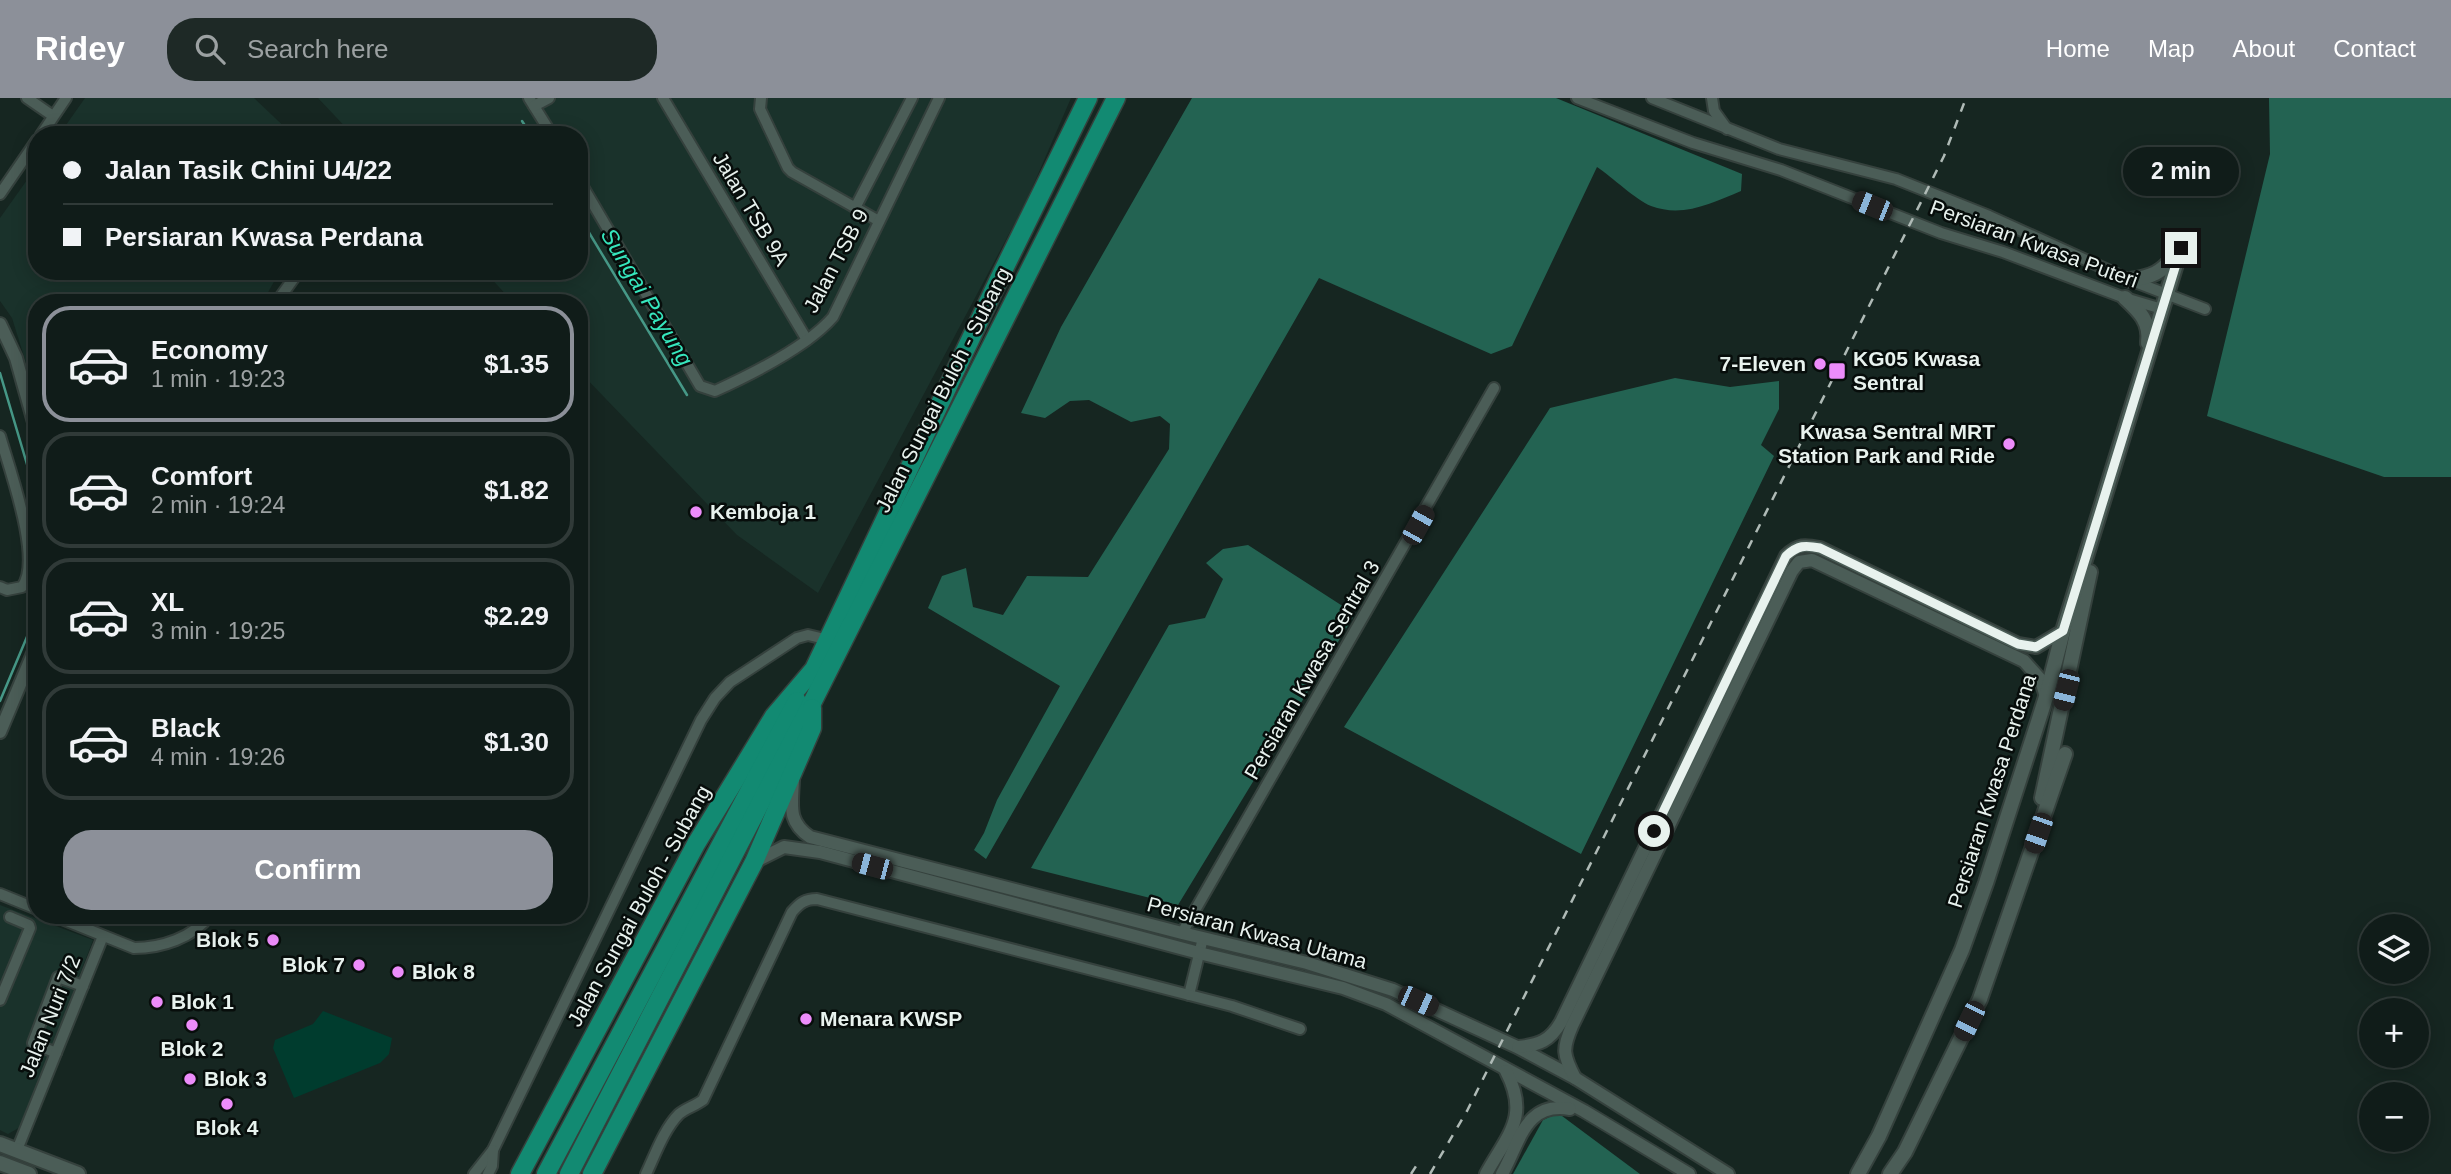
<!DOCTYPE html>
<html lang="en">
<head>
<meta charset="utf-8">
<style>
  :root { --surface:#101c19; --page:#1e2926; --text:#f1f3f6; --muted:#9ca1a2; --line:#303a38; --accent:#8c9099 }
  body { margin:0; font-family:Arial,sans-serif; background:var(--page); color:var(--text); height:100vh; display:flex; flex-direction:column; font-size:26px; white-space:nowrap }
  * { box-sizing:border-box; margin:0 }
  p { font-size:23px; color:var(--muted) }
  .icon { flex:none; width:38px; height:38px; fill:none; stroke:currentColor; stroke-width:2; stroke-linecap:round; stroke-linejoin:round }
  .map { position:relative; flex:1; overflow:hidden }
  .panel { position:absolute; left:28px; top:196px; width:560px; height:630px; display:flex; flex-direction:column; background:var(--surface); border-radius:28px; box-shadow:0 4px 18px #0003,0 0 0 2px var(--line) }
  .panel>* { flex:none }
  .hud { position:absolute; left:28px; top:28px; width:560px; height:154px; border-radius:28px; box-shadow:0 4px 18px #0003,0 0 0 2px var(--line); display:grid; align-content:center; height:154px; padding:0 35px; background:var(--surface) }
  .buttons { position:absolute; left:2359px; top:816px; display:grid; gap:14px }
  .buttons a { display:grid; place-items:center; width:70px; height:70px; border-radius:50%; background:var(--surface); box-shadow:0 4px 18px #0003,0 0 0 2px var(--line); font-size:35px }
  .end { position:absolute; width:32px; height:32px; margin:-16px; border:9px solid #e8f2ee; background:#111; box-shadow:0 0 0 4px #111 }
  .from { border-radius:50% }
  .bubble { position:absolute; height:49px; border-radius:24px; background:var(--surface); box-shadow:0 4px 18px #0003,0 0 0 2px var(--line); font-size:23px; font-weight:800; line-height:49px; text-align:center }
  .car { position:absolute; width:21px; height:42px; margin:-21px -10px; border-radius:9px; box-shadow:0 0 5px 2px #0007; background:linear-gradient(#222 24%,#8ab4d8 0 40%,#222 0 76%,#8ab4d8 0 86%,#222 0) }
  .hud b { display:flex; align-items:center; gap:24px; height:66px; font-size:26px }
  .hud b+b { border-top:2px solid var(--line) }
  .hud i { width:18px; height:18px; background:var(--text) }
  ul { padding:12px 0 0; list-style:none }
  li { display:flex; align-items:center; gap:21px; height:116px; margin:0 14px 10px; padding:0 21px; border:4px solid var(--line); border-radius:28px }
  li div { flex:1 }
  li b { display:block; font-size:26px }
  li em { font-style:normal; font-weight:800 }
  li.on { border-color:var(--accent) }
  li>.icon { width:63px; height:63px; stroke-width:1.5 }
  .action { display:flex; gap:14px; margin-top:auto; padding:14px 35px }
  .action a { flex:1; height:80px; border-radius:28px; background:var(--accent); color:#fff; font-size:28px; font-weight:800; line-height:80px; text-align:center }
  header { display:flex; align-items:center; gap:42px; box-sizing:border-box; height:98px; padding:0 35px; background:var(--accent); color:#fff }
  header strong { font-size:33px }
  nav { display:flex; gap:38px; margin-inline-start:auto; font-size:24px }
  .search { width:490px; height:63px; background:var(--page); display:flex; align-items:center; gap:18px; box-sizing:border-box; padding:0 24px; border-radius:28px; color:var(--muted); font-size:26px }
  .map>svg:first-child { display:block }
</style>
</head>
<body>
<header>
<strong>Ridey</strong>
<div class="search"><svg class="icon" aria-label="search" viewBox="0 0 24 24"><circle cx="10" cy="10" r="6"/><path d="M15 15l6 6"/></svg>Search here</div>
<nav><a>Home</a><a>Map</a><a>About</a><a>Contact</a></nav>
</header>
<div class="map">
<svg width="2451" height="1076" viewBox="0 0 2451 1076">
  <rect width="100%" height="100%" fill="#162621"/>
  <g fill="#1a322b">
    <polygon points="85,0 254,0 293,37 59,37"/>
    <polygon points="318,0 1071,0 1026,104 818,495 737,437 579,273 579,205 514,205 484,173 579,173 579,37 353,37"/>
    <polygon points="37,68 37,173 280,173 262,205 37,205 37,300 12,220 0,203 0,120"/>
    <polygon points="0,807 93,842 22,1028 8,1036 0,1032"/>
  </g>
  <polygon fill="#003c2e" points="323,913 392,940 389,956 380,965 294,1000 273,950 275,942 313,926"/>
  <g fill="#236352">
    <path d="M1192 0H1556L1742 76 1741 93C1712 105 1683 120 1651 108 1636 102 1612 79 1597 69L1512 248 1491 256 1319 180 986 761 974 752 984 735 997 702 1060 588 928 510 942 478 966 470 973 509 1003 517 1027 478 1088 479 1169 351 1170 326 1160 318 1131 324 1089 302 1070 303 1045 320 1021 315 1061 229Z"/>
    <polygon points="2269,0 2451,0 2451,379 2384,379 2207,318 2270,56"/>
    <polygon points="1675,280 1730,289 1779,283 1779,311 1761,347 1774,358 1581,756 1344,629 1550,310"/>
    <polygon points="1248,447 1355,516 1178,807 1031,770 1169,527 1205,520 1223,481 1206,465 1223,451"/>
    <polygon points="1558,1015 1640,1076 1513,1076 1543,1022"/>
  </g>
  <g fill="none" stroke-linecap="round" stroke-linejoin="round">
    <g stroke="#469887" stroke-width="2.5">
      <polyline points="522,23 531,37"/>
      <polyline points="579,118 687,297"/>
      <polyline points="0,275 37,400"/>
      <polyline points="0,603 37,515"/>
    </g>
    <g stroke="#35413d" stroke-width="14">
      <g id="minor">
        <polyline points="27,0 53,18"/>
        <polyline points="529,0 552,37"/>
        <polyline points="663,0 807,242"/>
        <polyline points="761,0 760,11 788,70 792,74 879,123"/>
        <polyline points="1577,0 1693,45 1781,72 1941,135 2003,154 2125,200 2162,211"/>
        <polyline points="1652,0 1779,51 1896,81 1989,118 2130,182 2205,211"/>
        <polyline points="1712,0 1714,13 1727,31"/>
        <polyline points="534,8 549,0"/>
        <polyline points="41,37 66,0"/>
        <path d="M579 82 700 288 715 293C750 277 808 248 833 219L939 0"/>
        <polyline points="0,96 37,42"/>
        <polyline points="855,110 912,0"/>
        <polyline points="276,205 299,173"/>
        <path d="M0 338C9 370 43 462 22 489L7 492 0 489"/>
        <polyline points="0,796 37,811"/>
        <path d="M52 817 134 850C161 850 193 840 210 817"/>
        <polyline points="441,817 447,819"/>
        <polyline points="1182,835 1494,290"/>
        <polyline points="1189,897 1203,840"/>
        <polyline points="0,902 30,830 29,827 10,819"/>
        <polyline points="56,955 33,945 58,879 83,888"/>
        <polyline points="17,1052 103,838"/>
        <polyline points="474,1076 493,1052 701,622 715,600 730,584 797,540 808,537 829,542"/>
        <polyline points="488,1076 492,1068 493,1052"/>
        <path d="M646 1076C655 1057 664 1031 679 1016 686 1010 695 1008 703 1002L792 814C800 805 805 801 817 801L1232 908 1300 931"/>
      </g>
    </g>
    <g stroke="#35413d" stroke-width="16">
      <g id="tertiary">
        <polyline points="0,226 16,260 37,335"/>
        <polyline points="0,634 37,546"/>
        <path d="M793 682C792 708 787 723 810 739L1182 835 1307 865 1393 892 1517 949 1575 980 1728 1076"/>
        <polyline points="754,764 784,749 820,754 1199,855 1343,890 1386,906 1584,1013 1689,1076"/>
        <path d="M1518 949C1539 947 1550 943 1561 924L1786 458C1798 446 1805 447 1820 450L2018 546 2036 549 2063 533"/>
        <path d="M1575 980C1563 957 1562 951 1572 928L1792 473 1799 464 1812 462 2024 563 2041 582 2046 599"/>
        <path d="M1486 1076C1508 1036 1530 1019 1506 973"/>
        <path d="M1502 1076C1520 1044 1525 1003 1570 1011"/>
      </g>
    </g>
    <g stroke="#35413d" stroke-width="18">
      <g id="secondary">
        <path d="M2130 182C2151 179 2162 175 2175 157"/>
        <path d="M2125 200C2139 213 2151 224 2148 245"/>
        <polyline points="2042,700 2090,474"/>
        <polyline points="0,1046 78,1076"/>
        <polyline points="0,1065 29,1076"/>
        <polyline points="1858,1076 1879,1038 1962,852 1986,785 2046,599 2063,533 2181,150"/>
        <polyline points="1890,1076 1905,1054 1980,901 2065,656"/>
      </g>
    </g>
    <g stroke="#35413d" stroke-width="21">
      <g id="trunk">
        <polyline points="520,1076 696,746 774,618 814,571 999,181 1088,0"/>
        <polyline points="546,1076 797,603"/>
        <polyline points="569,1076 812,605 1116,0"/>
        <polyline points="592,1076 754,764 812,630 812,610"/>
      </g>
    </g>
    <use href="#minor" stroke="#4b5d57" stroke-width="10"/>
    <use href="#tertiary" stroke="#4b5d57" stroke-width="12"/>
    <use href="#secondary" stroke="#4b5d57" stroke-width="14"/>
    <use href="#trunk" stroke="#128a72" stroke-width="18"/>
    <g stroke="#afbab6" stroke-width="2.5" stroke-dasharray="9 9" stroke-linecap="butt">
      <polyline points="1411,1076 1420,1062"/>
      <polyline points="1430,1076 1467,1013 1944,58 1966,0"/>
    </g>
  </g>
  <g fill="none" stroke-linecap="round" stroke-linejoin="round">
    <path stroke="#e8f2ee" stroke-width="9" d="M1654 733 1786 458C1798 447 1805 447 1820 450L2018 546 2036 549 2063 533 2181 150"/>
  </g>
  <g fill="#ec8cfa" stroke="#070d0b" stroke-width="2.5">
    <circle cx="1820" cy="266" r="7"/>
    <rect x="1828" y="264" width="18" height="18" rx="3.5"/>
    <circle cx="2009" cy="346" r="7"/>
    <circle cx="696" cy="414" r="7"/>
    <circle cx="273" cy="842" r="7"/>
    <circle cx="359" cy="867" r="7"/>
    <circle cx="398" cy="874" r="7"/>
    <circle cx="157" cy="904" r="7"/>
    <circle cx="806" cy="921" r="7"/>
    <circle cx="192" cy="927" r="7"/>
    <circle cx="190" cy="981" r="7"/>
    <circle cx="227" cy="1006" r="7"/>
  </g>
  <g text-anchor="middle" stroke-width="5" stroke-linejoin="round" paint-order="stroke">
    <g font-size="21" fill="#e8f2ee" stroke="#070d0b">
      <text transform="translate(751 111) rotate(59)" y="7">Jalan TSB 9A</text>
      <text transform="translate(2034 146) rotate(20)" y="7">Persiaran Kwasa Puteri</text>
      <text transform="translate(836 163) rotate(-62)" y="7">Jalan TSB 9</text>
      <text transform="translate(943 292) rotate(-63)" y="7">Jalan Sungai Buloh - Subang</text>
      <text transform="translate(1312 572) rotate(-60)" y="7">Persiaran Kwasa Sentral 3</text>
      <text transform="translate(1992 693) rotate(-72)" y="7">Persiaran Kwasa Perdana</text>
      <text transform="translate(639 808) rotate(-61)" y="7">Jalan Sungai Buloh - Subang</text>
      <text transform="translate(1257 835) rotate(15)" y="7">Persiaran Kwasa Utama</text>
      <text transform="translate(50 918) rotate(-68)" y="7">Jalan Nuri 7/2</text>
    </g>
    <g font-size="21" font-weight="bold" fill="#e8f2ee" stroke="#070d0b" text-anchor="start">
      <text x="1853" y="268">KG05 Kwasa<tspan x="1853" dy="24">Sentral</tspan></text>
      <text x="1806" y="273" text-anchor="end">7-Eleven</text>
      <text x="1995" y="341" text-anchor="end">Kwasa Sentral MRT<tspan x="1995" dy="24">Station Park and Ride</tspan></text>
      <text x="710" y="421">Kemboja 1</text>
      <text x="259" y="849" text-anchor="end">Blok 5</text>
      <text x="345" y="874" text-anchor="end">Blok 7</text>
      <text x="412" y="881">Blok 8</text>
      <text x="171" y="911">Blok 1</text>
      <text x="820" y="928">Menara KWSP</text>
      <text x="192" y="958" text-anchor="middle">Blok 2</text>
      <text x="204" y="988">Blok 3</text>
      <text x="227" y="1037" text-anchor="middle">Blok 4</text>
    </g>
    <g font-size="23" font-style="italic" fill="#36e6bd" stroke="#070d0b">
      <text transform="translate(647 199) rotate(59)" y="8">Sungai Payung</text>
    </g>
  </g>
</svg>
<div class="buttons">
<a><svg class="icon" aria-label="layers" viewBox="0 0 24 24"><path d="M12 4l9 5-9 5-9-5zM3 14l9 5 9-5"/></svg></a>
<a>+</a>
<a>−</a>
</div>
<i class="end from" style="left:1654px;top:733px"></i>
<i class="end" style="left:2181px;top:150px"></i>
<div class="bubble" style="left:2123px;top:49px;width:116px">2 min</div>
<i class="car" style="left:1872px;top:108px;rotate:292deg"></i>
<i class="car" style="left:1418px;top:427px;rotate:29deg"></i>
<i class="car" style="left:2066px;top:592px;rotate:194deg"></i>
<i class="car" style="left:2038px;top:735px;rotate:199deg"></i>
<i class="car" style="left:872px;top:768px;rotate:285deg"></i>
<i class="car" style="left:1418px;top:903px;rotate:114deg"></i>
<i class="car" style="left:1969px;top:923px;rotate:206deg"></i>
<div class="hud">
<b><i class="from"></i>Jalan Tasik Chini U4/22</b>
<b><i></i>Persiaran Kwasa Perdana</b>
</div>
<section class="panel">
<ul>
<li class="on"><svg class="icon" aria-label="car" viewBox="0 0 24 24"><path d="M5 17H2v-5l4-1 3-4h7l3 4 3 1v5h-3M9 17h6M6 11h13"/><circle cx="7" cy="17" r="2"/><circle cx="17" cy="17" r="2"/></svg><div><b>Economy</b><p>1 min · 19:23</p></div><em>$1.35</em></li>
<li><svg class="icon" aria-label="car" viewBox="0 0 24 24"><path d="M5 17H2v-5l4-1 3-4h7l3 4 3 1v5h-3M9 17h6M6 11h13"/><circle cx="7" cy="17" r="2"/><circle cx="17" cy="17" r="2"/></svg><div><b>Comfort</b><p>2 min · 19:24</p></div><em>$1.82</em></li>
<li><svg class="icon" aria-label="car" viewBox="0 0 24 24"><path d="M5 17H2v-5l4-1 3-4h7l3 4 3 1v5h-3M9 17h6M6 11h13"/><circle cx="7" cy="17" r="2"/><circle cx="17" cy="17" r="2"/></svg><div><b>XL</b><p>3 min · 19:25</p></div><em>$2.29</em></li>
<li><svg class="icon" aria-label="car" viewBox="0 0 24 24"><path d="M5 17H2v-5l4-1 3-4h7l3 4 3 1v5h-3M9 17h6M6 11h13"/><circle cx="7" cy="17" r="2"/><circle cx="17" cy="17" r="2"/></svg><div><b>Black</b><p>4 min · 19:26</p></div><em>$1.30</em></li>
</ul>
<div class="action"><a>Confirm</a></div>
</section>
</div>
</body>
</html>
